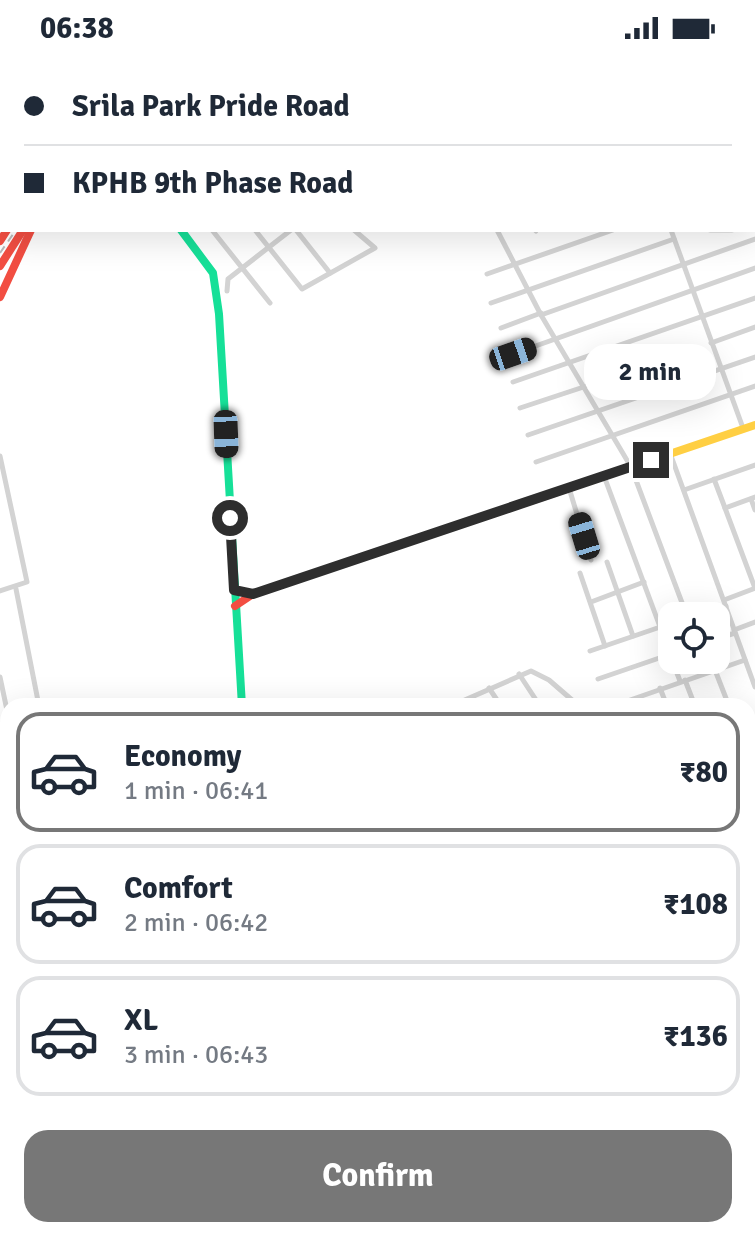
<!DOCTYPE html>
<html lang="en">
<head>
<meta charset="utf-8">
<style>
  :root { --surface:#fff; --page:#f2f2f3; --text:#1f2937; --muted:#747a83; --line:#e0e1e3; --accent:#777 }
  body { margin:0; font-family:Signika,sans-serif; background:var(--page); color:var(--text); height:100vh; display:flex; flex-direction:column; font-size:30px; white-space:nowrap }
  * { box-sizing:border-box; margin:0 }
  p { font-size:26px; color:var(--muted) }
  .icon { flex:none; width:44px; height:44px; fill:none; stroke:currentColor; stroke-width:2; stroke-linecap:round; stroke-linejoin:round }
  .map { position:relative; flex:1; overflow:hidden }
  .side { position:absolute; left:0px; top:642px; width:756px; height:540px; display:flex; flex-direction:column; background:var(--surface); border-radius:24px 24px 0 0; box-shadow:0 8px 32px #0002 }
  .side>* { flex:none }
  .hud { position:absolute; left:0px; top:0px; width:756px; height:176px; box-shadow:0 8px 32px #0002; display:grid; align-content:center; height:176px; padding:0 24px; background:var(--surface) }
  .tools { position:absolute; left:658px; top:546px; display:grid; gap:16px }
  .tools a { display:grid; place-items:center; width:72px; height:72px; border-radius:16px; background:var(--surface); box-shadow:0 8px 32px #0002; font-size:40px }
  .end { position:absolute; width:36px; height:36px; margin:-18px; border:10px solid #2e2e2e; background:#fff; box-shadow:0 0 0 4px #fff }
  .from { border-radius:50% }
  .bubble { position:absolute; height:56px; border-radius:24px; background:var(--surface); box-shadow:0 8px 32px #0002; font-size:26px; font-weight:700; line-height:56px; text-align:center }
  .car { position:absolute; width:24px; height:48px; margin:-24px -12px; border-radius:10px; box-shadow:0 0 6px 2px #0007; background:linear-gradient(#222 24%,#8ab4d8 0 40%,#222 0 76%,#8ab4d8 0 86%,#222 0) }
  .hud b { display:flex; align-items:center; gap:28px; height:76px; font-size:30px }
  .hud b+b { border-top:2px solid var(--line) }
  .hud i { width:20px; height:20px; background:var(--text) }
  ul { padding:14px 0 0; list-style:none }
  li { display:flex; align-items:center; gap:24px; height:120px; margin:0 16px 12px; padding:0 8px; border:4px solid var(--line); border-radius:24px }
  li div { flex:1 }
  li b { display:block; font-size:30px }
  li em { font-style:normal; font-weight:700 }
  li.selected { border-color:var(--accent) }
  li>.icon { width:72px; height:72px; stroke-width:1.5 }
  .button { display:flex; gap:16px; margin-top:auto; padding:16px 24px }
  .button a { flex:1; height:92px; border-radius:24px; background:var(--accent); color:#fff; font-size:32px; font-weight:700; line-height:92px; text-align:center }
  .status { display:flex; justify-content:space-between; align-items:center; height:56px; padding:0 40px; background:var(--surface); direction:ltr }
  .status svg { height:22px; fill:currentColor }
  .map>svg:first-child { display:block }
</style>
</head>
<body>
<div class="status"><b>06:38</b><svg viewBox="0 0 49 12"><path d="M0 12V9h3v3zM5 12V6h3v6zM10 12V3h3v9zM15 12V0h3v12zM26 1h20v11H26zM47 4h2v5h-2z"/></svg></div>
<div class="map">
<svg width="755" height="1182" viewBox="0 0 755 1182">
  <rect width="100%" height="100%" fill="#fff"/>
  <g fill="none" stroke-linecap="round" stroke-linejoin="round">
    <g stroke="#d3d3d3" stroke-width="5">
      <polyline points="160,0 162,2"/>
      <polyline points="212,0 213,2"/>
      <polyline points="237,0 238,2"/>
      <polyline points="313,0 315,2"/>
      <polyline points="615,0 617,2"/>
      <polyline points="665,0 667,2"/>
      <polyline points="718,1 724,0"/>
      <polyline points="243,2 247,0"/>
      <polyline points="297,2 299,0"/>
      <polyline points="341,2 343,0"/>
      <polyline points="534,2 536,0"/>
      <polyline points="579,2 581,0"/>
      <polyline points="754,29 755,29"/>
      <polyline points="754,71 755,71"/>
      <polyline points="754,105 755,105"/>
      <polyline points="754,138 755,138"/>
      <polyline points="754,173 755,173"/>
      <polyline points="212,174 270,247"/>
      <polyline points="255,174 302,233 375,192 354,174"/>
      <polyline points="296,174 330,217"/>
      <polyline points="497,174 541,259 631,411 687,560"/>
      <polyline points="535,174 536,175"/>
      <polyline points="671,174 743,372"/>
      <polyline points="710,174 732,174"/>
      <polyline points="487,218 613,174"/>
      <polyline points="227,235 228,223 291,174"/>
      <polyline points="491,247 674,183"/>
      <polyline points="541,259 755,183"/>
      <polyline points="501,272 541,257"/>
      <polyline points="711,287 755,271"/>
      <polyline points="513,298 755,212"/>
      <polyline points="513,326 755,242"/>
      <polyline points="520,352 629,316"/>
      <polyline points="528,379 755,301"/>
      <polyline points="670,397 755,631"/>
      <polyline points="0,400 27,526 0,535"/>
      <polyline points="536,406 755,330"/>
      <polyline points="604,420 672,603"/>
      <polyline points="714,423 725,452"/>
      <polyline points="569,432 591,504"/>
      <polyline points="684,434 755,409"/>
      <polyline points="755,441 725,452 755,532"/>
      <polyline points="751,443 755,454"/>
      <polyline points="607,506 633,580"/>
      <polyline points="580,517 605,590"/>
      <polyline points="16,533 39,650"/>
      <polyline points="724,544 753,533"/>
      <polyline points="591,546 644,526"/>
      <polyline points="693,560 726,550"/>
      <polyline points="734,574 755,566"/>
      <polyline points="716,583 735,577"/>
      <polyline points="590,595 672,567"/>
      <polyline points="672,604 680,625"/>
      <polyline points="715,614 729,650"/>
      <polyline points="519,618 540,650"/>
      <polyline points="0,621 8,659"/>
      <polyline points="598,623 671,598"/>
      <polyline points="685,624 695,650"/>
      <polyline points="489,632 501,650"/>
      <polyline points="660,632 667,650"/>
      <polyline points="451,650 531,615 549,624 579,650"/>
      <polyline points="613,650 745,604"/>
      <polyline points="0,668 8,666"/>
      <polyline points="748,692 755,689"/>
      <polyline points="748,728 755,726"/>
      <polyline points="748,758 755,755"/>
      <polyline points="0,771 3,774"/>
      <polyline points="748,806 755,812"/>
      <polyline points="0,820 8,827"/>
      <polyline points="748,834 755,829"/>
      <polyline points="0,868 8,859"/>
      <polyline points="748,874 755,870"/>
      <polyline points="748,911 755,907"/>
      <polyline points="0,923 8,914"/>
      <polyline points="748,949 755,945"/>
      <polyline points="748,986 755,997"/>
      <polyline points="748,1027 755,1023"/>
      <polyline points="748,1066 755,1061"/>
      <polyline points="748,1106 755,1101"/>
      <polyline points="748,1109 755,1120"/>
      <polyline points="748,1145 755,1141"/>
      <polyline points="232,1174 238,1182"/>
      <polyline points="276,1174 276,1182"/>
      <polyline points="344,1174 354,1182"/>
      <polyline points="394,1174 403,1182"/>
      <polyline points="446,1174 455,1182"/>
      <polyline points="492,1174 498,1182"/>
      <polyline points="572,1174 573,1182"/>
      <polyline points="608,1174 608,1182"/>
      <polyline points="719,1174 724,1182"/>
      <polyline points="634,1176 637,1174"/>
      <polyline points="386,1182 392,1174"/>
      <polyline points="688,1182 701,1174"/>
    </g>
    <g stroke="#16e098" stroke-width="8">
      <polyline points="0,46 2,46"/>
      <polyline points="181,174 213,217 219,258 242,650"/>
    </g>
    <g stroke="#ffcf43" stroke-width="8">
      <polyline points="731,0 731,2"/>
      <polyline points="84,2 85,0"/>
      <polyline points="96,2 97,0"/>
      <polyline points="0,135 2,132"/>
      <polyline points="575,430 755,369"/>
      <polyline points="0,726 8,750"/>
    </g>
    <g stroke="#f24e42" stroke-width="8">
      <polyline points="754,142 755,144"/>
      <polyline points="754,151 755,153"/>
      <polyline points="0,185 7,174"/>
      <polyline points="0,210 23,174"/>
      <polyline points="0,241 31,174"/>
      <polyline points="235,550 253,538 575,430"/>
      <polyline points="754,1182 755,1182"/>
    </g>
    <g stroke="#bababa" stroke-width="2" stroke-dasharray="8 6" stroke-linecap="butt">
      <polyline points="88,2 89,0"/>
      <polyline points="0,197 16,174"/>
    </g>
  </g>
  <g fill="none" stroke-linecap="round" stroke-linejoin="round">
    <polyline stroke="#2e2e2e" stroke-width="10" points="230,462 234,534 253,538 651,404"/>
  </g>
</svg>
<div class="tools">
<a><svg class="icon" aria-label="locate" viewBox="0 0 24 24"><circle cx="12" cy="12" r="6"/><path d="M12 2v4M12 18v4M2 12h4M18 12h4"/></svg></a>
</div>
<i class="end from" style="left:230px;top:462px"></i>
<i class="end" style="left:651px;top:404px"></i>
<div class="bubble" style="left:584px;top:288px;width:132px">2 min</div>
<i class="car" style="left:513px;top:298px;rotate:71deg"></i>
<i class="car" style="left:226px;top:378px;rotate:178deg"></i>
<i class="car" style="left:584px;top:480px;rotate:343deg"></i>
<div class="hud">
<b><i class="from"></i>Srila Park Pride Road</b>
<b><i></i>KPHB 9th Phase Road</b>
</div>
<section class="side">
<ul>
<li class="selected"><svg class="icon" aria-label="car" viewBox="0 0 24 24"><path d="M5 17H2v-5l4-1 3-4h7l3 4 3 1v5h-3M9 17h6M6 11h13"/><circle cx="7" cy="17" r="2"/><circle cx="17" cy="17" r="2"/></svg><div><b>Economy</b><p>1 min · 06:41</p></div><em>₹80</em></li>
<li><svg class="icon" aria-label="car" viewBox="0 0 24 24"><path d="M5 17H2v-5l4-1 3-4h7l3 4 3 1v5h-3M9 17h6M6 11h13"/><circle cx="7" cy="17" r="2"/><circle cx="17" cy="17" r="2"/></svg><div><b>Comfort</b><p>2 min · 06:42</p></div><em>₹108</em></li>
<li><svg class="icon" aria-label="car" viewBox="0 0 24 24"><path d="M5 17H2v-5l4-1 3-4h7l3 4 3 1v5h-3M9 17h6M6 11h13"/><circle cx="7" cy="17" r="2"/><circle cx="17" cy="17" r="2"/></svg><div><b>XL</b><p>3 min · 06:43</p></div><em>₹136</em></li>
</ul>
<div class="button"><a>Confirm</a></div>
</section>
</div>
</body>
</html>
